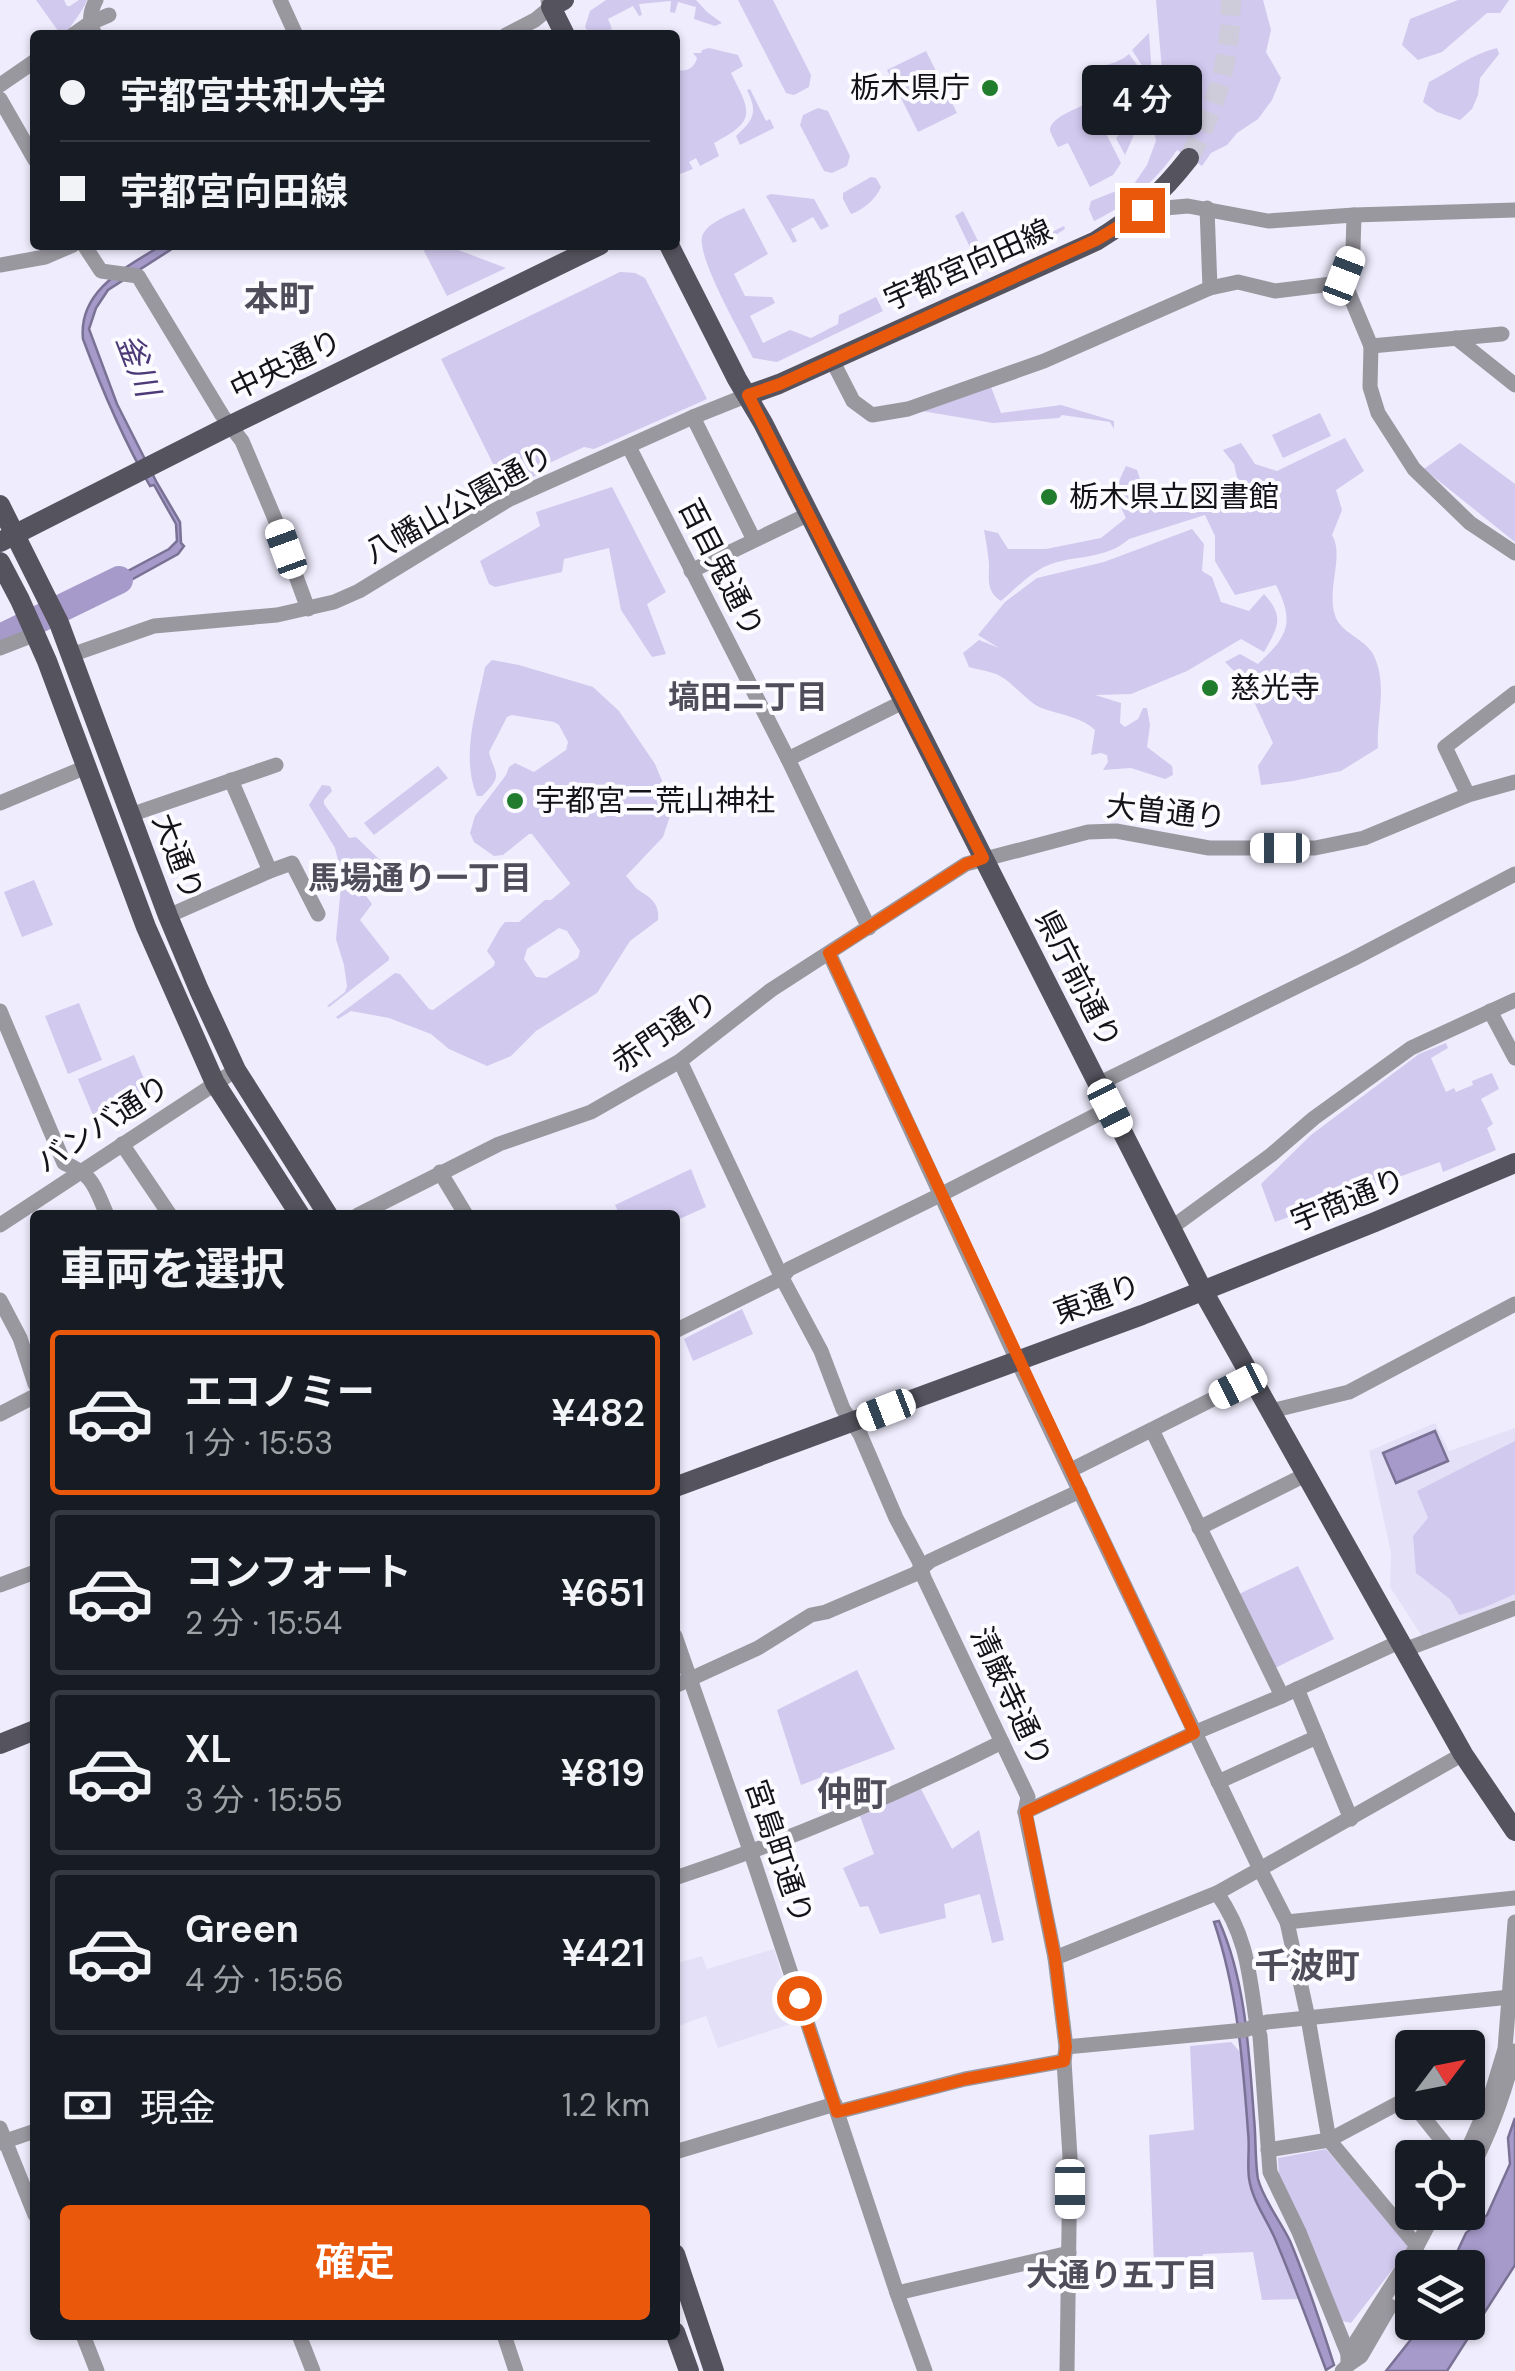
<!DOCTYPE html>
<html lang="ja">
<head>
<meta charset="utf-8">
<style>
  :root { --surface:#171b24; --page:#20242c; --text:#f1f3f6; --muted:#9ea1a6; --line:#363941; --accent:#ea580c }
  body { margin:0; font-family:"DM Sans","Noto Sans JP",sans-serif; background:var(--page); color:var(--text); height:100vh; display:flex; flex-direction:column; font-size:38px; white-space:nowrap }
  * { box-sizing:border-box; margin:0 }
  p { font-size:32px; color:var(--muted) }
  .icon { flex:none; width:55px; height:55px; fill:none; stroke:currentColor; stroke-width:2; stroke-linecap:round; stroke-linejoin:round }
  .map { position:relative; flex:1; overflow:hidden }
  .drawer { position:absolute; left:30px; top:1210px; width:650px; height:1130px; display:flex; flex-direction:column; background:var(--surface); border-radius:10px; box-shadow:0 2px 8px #0004 }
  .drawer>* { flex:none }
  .hud { position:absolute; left:30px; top:30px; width:650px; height:220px; border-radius:10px; box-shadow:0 2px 8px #0004; display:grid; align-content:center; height:220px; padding:0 30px; background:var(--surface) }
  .needle { width:65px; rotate:58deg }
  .controls { position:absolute; left:1395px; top:2030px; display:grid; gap:20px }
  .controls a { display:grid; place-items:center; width:90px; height:90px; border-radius:10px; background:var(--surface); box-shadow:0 2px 8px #0004; font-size:50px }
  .end { position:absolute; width:45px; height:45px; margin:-22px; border:12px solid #ea580c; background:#fff; box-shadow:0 0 0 5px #fff }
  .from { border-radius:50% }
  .bubble { position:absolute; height:70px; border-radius:10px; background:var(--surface); box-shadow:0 2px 8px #0004; font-size:32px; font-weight:600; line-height:70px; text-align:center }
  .car { position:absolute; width:30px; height:60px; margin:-30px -15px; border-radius:12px; box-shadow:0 0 8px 2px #0007; background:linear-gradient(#fff 24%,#345 0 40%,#fff 0 76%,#345 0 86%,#fff 0) }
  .hud b { display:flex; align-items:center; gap:35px; height:95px; font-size:38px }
  .hud b+b { border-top:2px solid var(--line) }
  .hud i { width:25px; height:25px; background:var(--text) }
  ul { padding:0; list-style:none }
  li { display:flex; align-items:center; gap:30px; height:165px; margin:0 20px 15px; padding:0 10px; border:5px solid var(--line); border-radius:10px }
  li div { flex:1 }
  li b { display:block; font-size:38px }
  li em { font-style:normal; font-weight:600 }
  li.selected { border-color:var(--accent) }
  li>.icon { width:90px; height:90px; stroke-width:1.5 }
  h2 { padding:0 30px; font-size:45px; line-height:120px }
  .pay { display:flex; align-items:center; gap:25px; height:110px; padding:0 30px; font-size:38px }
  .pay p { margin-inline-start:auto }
  .action { display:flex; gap:20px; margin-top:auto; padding:20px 30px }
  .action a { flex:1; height:115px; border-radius:10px; background:var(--accent); color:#fff; font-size:40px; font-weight:600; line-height:115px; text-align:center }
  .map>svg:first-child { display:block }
</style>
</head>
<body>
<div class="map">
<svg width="1515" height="2371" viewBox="0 0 1515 2371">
  <rect width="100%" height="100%" fill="#efecfd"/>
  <g fill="#e4e0f7">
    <polygon points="1435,1423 1449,1451 1515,1428 1515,1600 1422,1636 1390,1587 1391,1553 1369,1451"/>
    <polygon points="774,1949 797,2022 718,2048 706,2016 675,2027 675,1964 702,1956 707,1969"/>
  </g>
  <g fill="#d1c9ee" fill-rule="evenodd">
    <path d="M36 0H64L67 6H70L79 0H87C82 13 73 21 67 33L61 35Z"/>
    <polygon points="606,0 696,0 707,12 722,23 715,26 694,19 696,7 678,2 675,13 670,12 671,1 639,4 642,15 639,16 633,6 608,19 612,29 608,31 610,35 590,35 585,27 590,11"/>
    <polygon points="738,0 773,0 811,75 809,87 794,95 786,93"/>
    <path d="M1156 0H1263L1271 30 1266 52 1281 78 1272 100 1258 119 1237 133 1227 145 1211 153 1202 166 1177 150C1157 180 1128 205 1094 221L1089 209 1091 201 1134 184 1147 165 1156 141 1153 124 1161 107 1163 82Z"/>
    <polygon points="1458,0 1509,0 1500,13 1487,13 1442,52 1418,60 1402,45 1410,19"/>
    <polygon points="1149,33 1153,92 1125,155 1116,138 1123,131 1125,121 1136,103 1136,78 1142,75 1145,70 1132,50"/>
    <path d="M709 48 738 55 743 66 731 73C751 113 757 120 714 143L719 156 700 166 696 158 689 162 693 169 680 174H675V69C685 73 694 69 697 58L693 53H701L702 50Z"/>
    <path d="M1497 48 1499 54 1480 78 1478 95 1472 109 1460 120 1437 112 1423 102 1429 82C1453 70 1471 54 1497 48Z"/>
    <polygon points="926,51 957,113 918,132 887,70"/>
    <path d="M1129 54 1140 69C1126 83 1130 80 1131 99L1120 94 1115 86 1107 90 1117 103 1127 107 1118 118V130L1114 132 1084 74C1099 63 1112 68 1129 54Z"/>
    <path d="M750 89 766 121 770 119 774 128 740 145 736 136C754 120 758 112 747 90Z"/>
    <path d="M1090 102 1121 163 1113 175 1090 187 1068 143 1058 147C1057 146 1051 133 1050 131 1049 117 1080 108 1090 102Z"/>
    <polygon points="818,108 828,111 850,156 847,166 832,173 824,171 800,125 803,115"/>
    <path d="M871 177 876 178 881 187C876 199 863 210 851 214L843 199V193Z"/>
    <polygon points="771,194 814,199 829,226 821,230 813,217 791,229 797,241 793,243 766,196"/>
    <path d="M744 208 768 254 734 274 745 296 772 297 775 303 750 316 763 343 790 330 811 338 838 324 839 315 876 297 883 311 777 362 753 358C743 337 693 252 703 234 710 221 732 214 744 208Z"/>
    <polygon points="963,211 986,257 1001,250 1004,255 1064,226 1065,229 1041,244 908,299 906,297 977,262 955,216"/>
    <polygon points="426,245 445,245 506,268 447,296 422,247"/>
    <polygon points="620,272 635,273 645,278 707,399 594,449 584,447 545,465 541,473 506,490 441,359"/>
    <polygon points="991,387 1001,413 1061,405 1114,421 1114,429 1110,422 1062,415 1059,418 993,423 922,411"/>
    <polygon points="1320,413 1331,436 1283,458 1272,435"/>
    <path d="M1345 438 1364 471 1336 490 1342 510 1332 535C1345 556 1325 592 1336 618 1343 634 1367 640 1374 656 1388 685 1376 719 1378 748L1341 771 1293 781 1261 785 1258 766 1273 743 1245 682 1225 662 1240 654 1258 664C1288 636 1295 623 1276 585L1235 595 1215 561V536L1205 515 1129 539C1104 561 1074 554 1046 566 1029 574 1015 589 1001 601 986 592 989 579 989 564 988 552 986 541 984 530L998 533 1008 549H1046L1101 538 1126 518C1114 494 1114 490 1126 466L1137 470 1143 488 1158 506H1179L1238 482 1234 464 1223 450 1241 443 1255 464 1277 471Z"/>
    <polygon points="1460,443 1515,484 1515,542 1424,469"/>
    <polygon points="612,487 666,592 647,604 666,654 652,657 621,610 609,548 564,559 562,572 495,587 489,584 480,561 540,526 536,512"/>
    <path d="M1192 529 1204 544 1202 571 1212 577 1221 602 1249 611 1264 594C1285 617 1278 627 1264 652L1241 639 1187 671 1131 694 1095 695 1121 703 1120 723 1125 727 1138 719 1143 708H1147L1150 725 1147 747 1172 766 1173 775 1165 779 1131 768 1103 770 1108 762 1107 755 1101 753 1091 755 1095 730C1081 717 1062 715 1044 709 1028 704 1015 684 1000 676 991 671 979 670 969 667L963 653 979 640 999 648 978 635 1005 602 1037 578 1104 562Z"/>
    <path d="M492 660 519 665 593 687 619 711 655 764 673 807 663 837 626 876C627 877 636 888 637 889 649 897 660 902 658 920L630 941 597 993 536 1031 511 1056 487 1066 449 1049 431 1034 389 1018 351 1011 338 1019 336 1017 395 973 400 974 429 1009 433 1010 494 966 495 962 487 951 500 928 505 922H519L545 900H551L569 885 570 883 532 834H529L503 855 494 856 474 842 470 833 475 816 506 775 509 767 515 763 534 772 566 750 568 742 559 725 554 722 512 715 507 717 489 752C494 774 505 774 482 796H477C460 755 477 709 485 667ZM559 928 567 931 580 951 578 958 546 978 536 977 524 959 527 949Z"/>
    <polygon points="438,766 448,778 374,835 364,823"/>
    <polygon points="322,785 330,786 332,791 324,800 324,804 349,838 356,837 382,862 382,866 357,884 372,904 360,920 389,957 389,960 329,1007 327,1006 345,992 347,986 344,965 336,939 342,876 335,848 309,805"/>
    <polygon points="34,880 53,925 22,937 4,892"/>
    <polygon points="79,1003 102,1060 68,1074 45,1016"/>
    <polygon points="1446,1043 1448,1048 1431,1058 1446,1092 1454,1088 1456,1092 1473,1085 1472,1081 1492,1073 1499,1089 1481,1099 1493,1124 1487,1128 1496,1150 1443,1172 1440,1162 1275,1222 1261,1184 1311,1135 1419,1054"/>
    <polygon points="134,1055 149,1091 93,1115 78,1079"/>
    <polygon points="691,1169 706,1207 675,1221 675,1215 620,1215 615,1205"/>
    <polygon points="742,1309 753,1334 693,1361 684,1339"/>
    <polygon points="1515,1441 1515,1594 1483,1608 1459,1615 1450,1599 1416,1573 1413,1536 1428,1518 1417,1491"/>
    <polygon points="1298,1566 1334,1639 1273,1669 1237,1595"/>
    <polygon points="857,1670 895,1749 801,1785 777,1710"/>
    <polygon points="921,1789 952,1849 979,1830 1004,1940 992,1943 980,1894 944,1904 946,1918 880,1934 868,1906 860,1907 843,1868 874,1854 860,1816"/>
    <polygon points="1231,2042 1241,2053 1249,2133 1249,2179 1254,2196 1274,2235 1300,2299 1262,2300 1253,2252 1203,2254 1201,2268 1154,2265 1149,2135 1194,2130 1190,2046"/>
    <polygon points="1326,2149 1410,2247 1351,2323 1339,2320 1279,2175 1278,2158"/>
  </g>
  <g fill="#a59aca" stroke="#7a7295" stroke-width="2.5">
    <path d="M162 245H178L108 290 96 308 89 329 117 404 157 483 180 522 181 543 184 546 178 554 86 605V600L81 596 169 549 177 541 176 524 154 485 150 486C123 439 102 390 83 339 78 290 127 267 162 245Z"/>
    <polygon points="1435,1431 1448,1461 1396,1483 1383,1453"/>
    <path d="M1219 1921C1246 1981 1249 2053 1254 2118 1256 2136 1255 2163 1258 2179 1263 2199 1281 2222 1290 2241 1307 2281 1321 2324 1334 2365L1326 2370C1310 2327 1294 2284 1276 2241 1268 2221 1252 2201 1249 2178 1247 2163 1250 2147 1248 2132 1243 2062 1237 1989 1214 1922Z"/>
    <polygon points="1515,2118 1515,2265 1447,2371 1386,2371 1424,2323 1468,2322 1468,2268 1450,2267 1466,2233 1487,2215 1510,2164 1508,2138"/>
  </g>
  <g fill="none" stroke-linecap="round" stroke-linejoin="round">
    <polyline stroke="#a59aca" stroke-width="28" points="0,638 119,580"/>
    <path stroke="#cecbdb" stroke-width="20" stroke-dasharray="20 10" stroke-linecap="butt" d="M1189 158C1218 101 1230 63 1231 0"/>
    <g stroke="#9a989f" stroke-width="15">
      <polyline points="280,0 296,35"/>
      <polyline points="73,35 90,23 109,15"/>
      <path d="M95 35C89 21 89 14 96 0"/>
      <polyline points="506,35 535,20 551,7 548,0"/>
      <polyline points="0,85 35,61"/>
      <polyline points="0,99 35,160"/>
      <polyline points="1142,210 1188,206 1268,221 1354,215 1515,210"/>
      <polyline points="84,245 101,271 138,276 222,415 242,441 275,519 308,609"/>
      <polyline points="0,265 45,257 73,245"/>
      <polyline points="1339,287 1353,250 1354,215"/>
      <polyline points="1210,288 1238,282 1275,291 1332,284 1348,291 1371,346 1502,334"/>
      <polyline points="1456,338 1515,385"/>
      <polyline points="1371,346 1370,387 1378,413 1414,469 1470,523 1515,553"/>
      <polyline points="832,360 853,401 872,415 908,409 1044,361 1210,288 1207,208"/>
      <polyline points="693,417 754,540"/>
      <polyline points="629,447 788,759 869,928"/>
      <polyline points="691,571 809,514"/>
      <polyline points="0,648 36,634"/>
      <polyline points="71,655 154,626 277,615 334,602 359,591 508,500 693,417 748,395"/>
      <polyline points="788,759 903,702"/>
      <polyline points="231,780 270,871 292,863 318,914"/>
      <polyline points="1468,795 1445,747 1515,693"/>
      <polyline points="0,803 86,767"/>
      <polyline points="130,815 276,765"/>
      <polyline points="168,916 270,871"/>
      <path d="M829 953 1017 1360 1260 1869 1217 1893C1248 1938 1249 1974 1257 2026L1260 2036 1270 2172 1299 2232 1348 2354"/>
      <path d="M0 1011 64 1163C95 1176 94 1186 107 1215"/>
      <polyline points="1490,1011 1515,1058"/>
      <polyline points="680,1061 782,1278 821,1351 843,1409 860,1434 896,1518 919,1561 924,1578 1028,1797 1025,1812 1055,1958 1066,2047 1064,2061 1070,2157 1067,2371"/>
      <polyline points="1098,1084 1353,959 1515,874"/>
      <polyline points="122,1144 170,1215"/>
      <polyline points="440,1172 466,1215"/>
      <polyline points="358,1215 499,1144 591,1112 680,1061 771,990 966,864 1088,832 1116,831 1209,848 1315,848 1364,838 1468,795 1515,782"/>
      <polyline points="0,1225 236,1070"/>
      <polyline points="1171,1228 1271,1155 1314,1118 1411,1048 1515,1000"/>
      <polyline points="0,1300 20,1338 35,1384"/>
      <polyline points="675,1331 782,1278 789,1269 942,1194 1110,1108"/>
      <polyline points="1271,1411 1349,1392 1515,1304"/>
      <polyline points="0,1414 35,1396"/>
      <polyline points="1152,1430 1282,1696"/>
      <polyline points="1071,1470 1253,1379"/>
      <polyline points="1199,1528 1305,1475"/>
      <polyline points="0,1585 35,1572"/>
      <polyline points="675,1636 751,1853 897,2293 925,2371"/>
      <polyline points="1404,1650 1515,1608"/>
      <polyline points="675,1686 758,1648 811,1615 826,1612 915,1574 930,1561 1080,1491"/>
      <polyline points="1297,1689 1351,1819"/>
      <polyline points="1218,1782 1317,1737"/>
      <polyline points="1025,1812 1194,1733 1282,1696 1399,1642"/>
      <path d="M675 1878C787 1841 896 1795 1002 1742"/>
      <polyline points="1287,1922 1515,1898"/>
      <polyline points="1055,1958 1217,1893"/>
      <polyline points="1066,2047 1245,2030 1267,2022 1510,1997"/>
      <polyline points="837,2112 965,2079 1064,2061"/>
      <polyline points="0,2128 35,2215"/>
      <polyline points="0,2143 35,2131"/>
      <polyline points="1268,2150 1329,2140 1408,2098 1456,2158"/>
      <polyline points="675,2152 835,2104"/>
      <polyline points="1464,2158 1489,2102 1505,2049 1515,1922"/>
      <path d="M1468 2174C1490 2135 1504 2095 1515 2051"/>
      <polyline points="1417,2246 1329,2140 1308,2018 1287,1922 1260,1869 1463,1754"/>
      <polyline points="897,2293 1069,2253"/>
      <polyline points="83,2335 97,2371"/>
      <polyline points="299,2335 313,2371"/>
      <polyline points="504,2335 516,2371"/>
      <polyline points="1348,2365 1361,2356 1390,2306"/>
      <polyline points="1342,2371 1348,2365 1348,2354 1417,2246 1435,2212"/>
    </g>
    <g stroke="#55535e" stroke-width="20">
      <polyline points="564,0 551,7 565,35"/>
      <polyline points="669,245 737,379 763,423 1203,1291 1463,1754 1515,1831"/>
      <path d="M748 395 779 384 1096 241C1135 217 1161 194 1189 158"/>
      <polyline points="0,505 59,623 168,916 199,990 236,1070 328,1215"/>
      <polyline points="0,542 231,425 600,245"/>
      <polyline points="0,562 20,600 47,661 146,927 215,1083 300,1215"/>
      <polyline points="675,1487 1142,1315 1375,1222 1515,1163"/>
      <polyline points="0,1744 35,1730"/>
      <polyline points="675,2254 714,2371"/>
      <polyline points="675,2332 689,2371"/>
    </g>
  </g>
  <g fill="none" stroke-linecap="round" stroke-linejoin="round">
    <polyline stroke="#ea580c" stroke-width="12" points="799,1998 837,2112 966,2079 1064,2061 1066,2047 1055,1958 1026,1812 1194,1733 829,953 966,864 983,858 748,395 780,384 1096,240 1128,221 1142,210"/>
  </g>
  <g fill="#217d2d" stroke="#fcfbff" stroke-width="4">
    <circle cx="990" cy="88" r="10"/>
    <circle cx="1049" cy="497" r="10"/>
    <circle cx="1210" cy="688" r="10"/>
    <circle cx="515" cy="801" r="10"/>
  </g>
  <g text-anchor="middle" stroke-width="8" stroke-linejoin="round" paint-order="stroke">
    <g font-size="30" fill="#141318" stroke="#fcfbff" text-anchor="start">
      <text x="970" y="98" text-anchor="end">栃木県庁</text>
      <text x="1069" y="507">栃木県立図書館</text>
      <text x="1230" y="698">慈光寺</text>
      <text x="535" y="811">宇都宮二荒山神社</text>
    </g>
    <g font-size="30" fill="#141318" stroke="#fcfbff">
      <text transform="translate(968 265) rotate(-24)" y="10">宇都宮向田線</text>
      <text transform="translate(286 365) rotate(-26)" y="10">中央通り</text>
      <text transform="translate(459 504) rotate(-29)" y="10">八幡山公園通り</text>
      <text transform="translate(721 568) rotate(63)" y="10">百目鬼通り</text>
      <text transform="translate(1166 812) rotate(6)" y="10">大曽通り</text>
      <text transform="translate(178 857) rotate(69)" y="10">大通り</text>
      <text transform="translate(1078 979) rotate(63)" y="10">県庁前通り</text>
      <text transform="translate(665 1032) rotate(-34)" y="10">赤門通り</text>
      <text transform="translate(103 1124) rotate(-33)" y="10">バンバ通り</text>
      <text transform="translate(1348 1200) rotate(-22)" y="10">宇商通り</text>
      <text transform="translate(1097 1299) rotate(-20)" y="10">東通り</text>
      <text transform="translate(1011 1697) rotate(65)" y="10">清厳寺通り</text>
      <text transform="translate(779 1852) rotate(71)" y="10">宮島町通り</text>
    </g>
    <g font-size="32" font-style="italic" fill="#4c3a78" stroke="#fcfbff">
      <text transform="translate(138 365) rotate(69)" y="11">釜川</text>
    </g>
    <g font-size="32" font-weight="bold" fill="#504d5b" stroke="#fcfbff">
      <text x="748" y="708">塙田二丁目</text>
      <text x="420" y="889">馬場通り一丁目</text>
      <text x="1122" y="2286">大通り五丁目</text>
    </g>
    <g font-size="35" font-weight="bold" fill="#504d5b" stroke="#fcfbff">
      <text x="279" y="311">本町</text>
      <text x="852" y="1806">仲町</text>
      <text x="1307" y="1978">千波町</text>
    </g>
  </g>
</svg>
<div class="controls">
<a><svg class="needle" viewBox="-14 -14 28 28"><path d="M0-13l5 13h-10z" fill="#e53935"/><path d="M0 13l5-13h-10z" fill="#9ea1a6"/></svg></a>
<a><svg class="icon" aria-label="locate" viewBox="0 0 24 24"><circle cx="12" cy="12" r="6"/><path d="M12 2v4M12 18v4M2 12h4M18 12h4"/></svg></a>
<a><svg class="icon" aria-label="layers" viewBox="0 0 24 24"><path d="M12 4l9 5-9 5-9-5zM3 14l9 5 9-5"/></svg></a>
</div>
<i class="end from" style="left:799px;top:1998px"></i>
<i class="end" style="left:1142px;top:210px"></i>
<div class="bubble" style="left:1082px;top:65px;width:120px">4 分</div>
<i class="car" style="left:1344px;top:276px;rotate:21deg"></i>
<i class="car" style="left:286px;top:549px;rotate:340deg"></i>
<i class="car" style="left:1280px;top:848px;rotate:270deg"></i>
<i class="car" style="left:1110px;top:1108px;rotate:153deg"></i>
<i class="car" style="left:1238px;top:1386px;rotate:243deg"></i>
<i class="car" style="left:886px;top:1410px;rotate:249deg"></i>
<i class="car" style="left:1070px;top:2189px;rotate:180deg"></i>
<div class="hud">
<b><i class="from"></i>宇都宮共和大学</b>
<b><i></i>宇都宮向田線</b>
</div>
<section class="drawer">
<h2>車両を選択</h2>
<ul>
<li class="selected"><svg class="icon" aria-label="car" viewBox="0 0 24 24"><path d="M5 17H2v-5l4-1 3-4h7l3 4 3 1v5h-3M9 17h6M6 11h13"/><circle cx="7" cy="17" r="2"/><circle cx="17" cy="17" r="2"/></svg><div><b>エコノミー</b><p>1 分 · 15:53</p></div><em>¥482</em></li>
<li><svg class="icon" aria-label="car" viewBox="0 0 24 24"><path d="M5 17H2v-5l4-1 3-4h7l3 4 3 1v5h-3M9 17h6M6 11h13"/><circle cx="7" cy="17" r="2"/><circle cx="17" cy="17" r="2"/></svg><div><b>コンフォート</b><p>2 分 · 15:54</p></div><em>¥651</em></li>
<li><svg class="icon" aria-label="car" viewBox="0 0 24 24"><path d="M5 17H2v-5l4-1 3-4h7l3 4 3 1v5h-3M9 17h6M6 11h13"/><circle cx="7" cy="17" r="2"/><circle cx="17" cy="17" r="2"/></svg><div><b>XL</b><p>3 分 · 15:55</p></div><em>¥819</em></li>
<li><svg class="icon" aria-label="car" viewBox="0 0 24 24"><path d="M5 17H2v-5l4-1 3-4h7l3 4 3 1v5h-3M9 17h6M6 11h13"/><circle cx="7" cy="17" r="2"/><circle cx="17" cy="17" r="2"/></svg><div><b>Green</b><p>4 分 · 15:56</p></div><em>¥421</em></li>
</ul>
<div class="pay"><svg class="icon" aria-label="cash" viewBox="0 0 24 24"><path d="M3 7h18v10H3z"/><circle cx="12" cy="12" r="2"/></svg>現金<p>1.2 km</p></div>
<div class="action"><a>確定</a></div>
</section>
</div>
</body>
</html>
